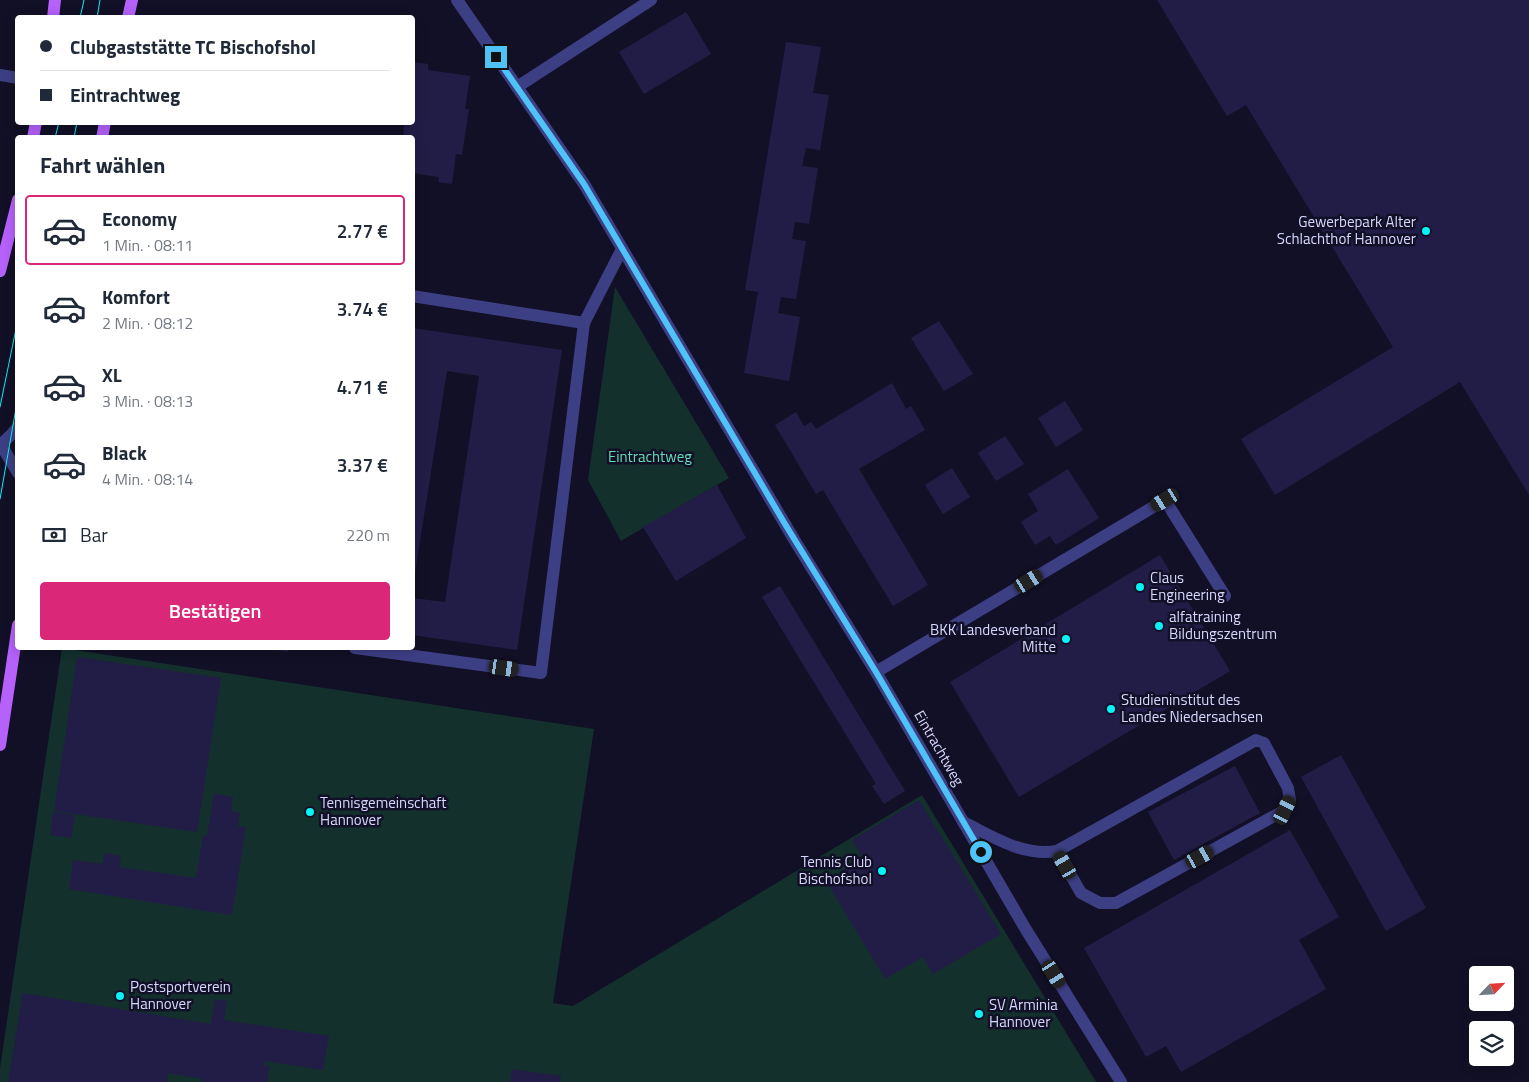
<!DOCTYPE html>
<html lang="de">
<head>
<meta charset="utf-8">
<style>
  :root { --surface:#fff; --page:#f6f6f7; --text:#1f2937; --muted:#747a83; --line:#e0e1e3; --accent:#db2777 }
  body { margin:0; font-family:"Titillium Web",sans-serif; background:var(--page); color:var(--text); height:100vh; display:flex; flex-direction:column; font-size:19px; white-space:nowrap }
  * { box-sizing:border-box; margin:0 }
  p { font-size:16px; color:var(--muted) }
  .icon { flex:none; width:28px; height:28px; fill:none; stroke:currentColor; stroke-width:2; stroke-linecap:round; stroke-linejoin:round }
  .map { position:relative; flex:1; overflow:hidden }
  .drawer { position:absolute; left:15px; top:135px; width:400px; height:515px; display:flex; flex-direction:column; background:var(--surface); border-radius:5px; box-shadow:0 2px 12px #0003 }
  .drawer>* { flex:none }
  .hud { position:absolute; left:15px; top:15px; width:400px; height:110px; border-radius:5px; box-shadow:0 2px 12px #0003; display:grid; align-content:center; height:110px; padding:0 25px; background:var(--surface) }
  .needle { width:32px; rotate:65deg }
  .fabs { position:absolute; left:1469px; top:966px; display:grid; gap:10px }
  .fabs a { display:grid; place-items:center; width:45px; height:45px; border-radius:5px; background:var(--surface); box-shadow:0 2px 12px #0003; font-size:25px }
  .end { position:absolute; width:22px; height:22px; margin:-11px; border:6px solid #4fc3f7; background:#111; box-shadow:0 0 0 2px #111 }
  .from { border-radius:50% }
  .car { position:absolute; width:15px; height:30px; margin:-15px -8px; border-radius:6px; box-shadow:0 0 4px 1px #0007; background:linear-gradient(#222 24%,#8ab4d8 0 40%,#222 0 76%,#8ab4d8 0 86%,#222 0) }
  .hud b { display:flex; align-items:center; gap:18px; height:48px; font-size:19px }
  .hud b+b { border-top:1px solid var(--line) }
  .hud i { width:12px; height:12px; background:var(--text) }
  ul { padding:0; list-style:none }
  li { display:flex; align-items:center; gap:15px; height:70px; margin:0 10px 8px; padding:0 15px; border:2px solid transparent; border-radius:5px }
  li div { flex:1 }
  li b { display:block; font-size:19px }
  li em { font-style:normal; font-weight:600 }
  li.on { border-color:var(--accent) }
  li>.icon { width:45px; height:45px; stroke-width:1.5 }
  h2 { padding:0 25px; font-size:22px; line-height:60px }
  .pay { display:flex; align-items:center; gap:12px; height:55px; padding:0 25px; font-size:19px }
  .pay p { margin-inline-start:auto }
  .action { display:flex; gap:10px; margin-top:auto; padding:10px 25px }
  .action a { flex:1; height:58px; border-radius:5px; background:var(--accent); color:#fff; font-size:20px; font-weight:600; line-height:58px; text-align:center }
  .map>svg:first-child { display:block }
</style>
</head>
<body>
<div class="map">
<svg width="1529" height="1082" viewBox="0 0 1529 1082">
  <rect width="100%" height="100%" fill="#121026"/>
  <g fill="#13302d">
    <polygon points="615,287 729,478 621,541 588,480"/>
    <polygon points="62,648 594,729 553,1003 573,1006 922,795 1096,1082 0,1082 0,1068"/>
  </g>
  <g fill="#221d47">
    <polygon points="1157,0 1529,0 1529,495 1460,382 1275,495 1241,439 1393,347 1246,105 1227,116"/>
    <polygon points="686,12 711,54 644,94 619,52"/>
    <polygon points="786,42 821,47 813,93 829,95 820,150 806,148 802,166 818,168 809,224 795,222 792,239 806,241 796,299 781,297 778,313 800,317 789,381 744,373 758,292 745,290"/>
    <polygon points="412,62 428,64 428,70 470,76 465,109 469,109 462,155 456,154 452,184 438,182 439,177 412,173 412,138 403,138 404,122 412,122"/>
    <polygon points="939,321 973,374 944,391 911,338"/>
    <polygon points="412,328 562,350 517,650 412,635 412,598 445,602 479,376 447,371 412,592"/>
    <polygon points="892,383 906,409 911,406 925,430 859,469 928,585 893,606 823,490 816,494 775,425 796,412 804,426 811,422 816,429"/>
    <polygon points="1065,401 1083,430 1056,447 1038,418"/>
    <polygon points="1005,436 1024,464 996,481 978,453"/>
    <polygon points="952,468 970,497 943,514 925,485"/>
    <polygon points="1068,469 1099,518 1056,545 1050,536 1035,545 1021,522 1038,511 1028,494"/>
    <polygon points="717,485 746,538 676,581 643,527"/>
    <polygon points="1160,555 1230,671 1019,797 950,682"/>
    <polygon points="780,586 905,791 884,804 872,786 876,784 762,597"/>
    <polygon points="265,648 289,648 288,652"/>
    <polygon points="77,657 221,678 197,832 54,811"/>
    <polygon points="1341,755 1426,908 1386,931 1301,777"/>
    <polygon points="1235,766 1260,813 1174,860 1148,812"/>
    <polygon points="214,793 233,797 231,811 240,813 238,826 246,827 232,915 69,889 73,860 103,864 104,853 121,856 119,867 196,878 203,836 207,836"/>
    <polygon points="919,800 1001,934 933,974 923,957 885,979 826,881 863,858 852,840"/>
    <polygon points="53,812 75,815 71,838 50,835"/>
    <polygon points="1290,830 1339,917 1299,940 1326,989 1181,1072 1166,1046 1146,1057 1084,948"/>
    <polygon points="23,993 211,1024 215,999 227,1001 224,1020 329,1036 323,1070 264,1061 264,1065 269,1066 267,1082 202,1082 203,1079 168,1073 167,1082 8,1082"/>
    <polygon points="512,1069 561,1076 560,1082 510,1082"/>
  </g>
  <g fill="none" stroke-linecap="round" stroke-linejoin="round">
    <g stroke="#3d3f84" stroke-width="12">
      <polyline points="457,0 584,184 795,541 876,672 1025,928 1121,1082"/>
      <polyline points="0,75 18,78"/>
      <polyline points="517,87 651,0"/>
      <polyline points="412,296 584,323 622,249"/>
      <polyline points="0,443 18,473"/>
      <polyline points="0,445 11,435 18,427"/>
      <polyline points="355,648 541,673 584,323"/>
      <polyline points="876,672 1165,500 1225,596"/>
      <path d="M963 822C992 836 1023 857 1057 851L1256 740 1264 743 1288 788 1290 800 1285 810 1116 903H1100L1081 893 1057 851"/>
    </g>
    <g stroke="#b561fa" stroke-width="12">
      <polyline points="53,18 55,0"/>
      <polyline points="128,18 132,0"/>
      <polyline points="33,138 36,122"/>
      <polyline points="102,138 105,122"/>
      <polyline points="0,271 18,200"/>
      <polyline points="0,745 18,625"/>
    </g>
    <g stroke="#09f2f8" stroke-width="1">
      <polyline points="80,18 84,0"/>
      <polyline points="97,18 100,0"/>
      <polyline points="55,138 59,122"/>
      <polyline points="74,138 77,122"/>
      <polyline points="0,407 18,319"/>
      <polyline points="0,499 18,397"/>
    </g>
  </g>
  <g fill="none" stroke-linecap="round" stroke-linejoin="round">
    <polyline stroke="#4fc3f7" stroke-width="6" points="496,57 584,184 785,524 876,672 981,852"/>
  </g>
  <g fill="#09f2f8" stroke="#121026" stroke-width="2">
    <circle cx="1426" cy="231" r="5"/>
    <circle cx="1140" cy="587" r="5"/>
    <circle cx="1159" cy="626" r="5"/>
    <circle cx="1066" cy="639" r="5"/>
    <circle cx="1111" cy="709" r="5"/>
    <circle cx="310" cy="812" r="5"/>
    <circle cx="882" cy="871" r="5"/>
    <circle cx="120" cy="996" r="5"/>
    <circle cx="979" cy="1014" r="5"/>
  </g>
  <g text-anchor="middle" stroke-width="5" stroke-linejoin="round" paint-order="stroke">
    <g font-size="15" fill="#d8d7fe" stroke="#121026" text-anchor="start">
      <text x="1416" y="227" text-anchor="end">Gewerbepark Alter<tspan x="1416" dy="17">Schlachthof Hannover</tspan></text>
      <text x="1150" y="583">Claus<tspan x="1150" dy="17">Engineering</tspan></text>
      <text x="1169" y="622">alfatraining<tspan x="1169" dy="17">Bildungszentrum</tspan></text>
      <text x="1056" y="635" text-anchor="end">BKK Landesverband<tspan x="1056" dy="17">Mitte</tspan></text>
      <text x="1121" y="705">Studieninstitut des<tspan x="1121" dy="17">Landes Niedersachsen</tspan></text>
      <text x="320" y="808">Tennisgemeinschaft<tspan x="320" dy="17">Hannover</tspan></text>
      <text x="872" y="867" text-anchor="end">Tennis Club<tspan x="872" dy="17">Bischofshol</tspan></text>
      <text x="130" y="992">Postsportverein<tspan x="130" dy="17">Hannover</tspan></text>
      <text x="989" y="1010">SV Arminia<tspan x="989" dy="17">Hannover</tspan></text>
    </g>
    <g font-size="15" fill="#64ddb5" stroke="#121026">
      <text x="650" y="462">Eintrachtweg</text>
    </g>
    <g font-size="15" fill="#d8d7fe" stroke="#121026">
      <text transform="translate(939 748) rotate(60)" y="5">Eintrachtweg</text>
    </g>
  </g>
</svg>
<div class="fabs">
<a><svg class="needle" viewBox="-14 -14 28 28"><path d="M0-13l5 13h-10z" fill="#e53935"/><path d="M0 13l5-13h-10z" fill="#747a83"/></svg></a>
<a><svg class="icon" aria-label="layers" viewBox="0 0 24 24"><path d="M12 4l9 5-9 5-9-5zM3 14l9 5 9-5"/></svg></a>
</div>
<i class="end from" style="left:981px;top:852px"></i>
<i class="end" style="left:496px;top:57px"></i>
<i class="car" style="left:1165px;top:500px;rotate:239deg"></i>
<i class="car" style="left:1029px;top:581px;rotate:59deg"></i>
<i class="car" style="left:504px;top:668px;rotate:98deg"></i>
<i class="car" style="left:1285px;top:810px;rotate:26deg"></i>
<i class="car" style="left:1200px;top:857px;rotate:61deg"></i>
<i class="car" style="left:1065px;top:865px;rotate:330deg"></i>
<i class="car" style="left:1054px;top:974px;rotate:148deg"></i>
<div class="hud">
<b><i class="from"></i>Clubgaststätte TC Bischofshol</b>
<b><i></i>Eintrachtweg</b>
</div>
<section class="drawer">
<h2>Fahrt wählen</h2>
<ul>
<li class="on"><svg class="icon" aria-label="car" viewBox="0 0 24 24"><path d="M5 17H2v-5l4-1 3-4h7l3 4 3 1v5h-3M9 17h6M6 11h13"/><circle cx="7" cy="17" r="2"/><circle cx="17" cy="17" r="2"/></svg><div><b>Economy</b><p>1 Min. · 08:11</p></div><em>2.77 €</em></li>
<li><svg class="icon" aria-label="car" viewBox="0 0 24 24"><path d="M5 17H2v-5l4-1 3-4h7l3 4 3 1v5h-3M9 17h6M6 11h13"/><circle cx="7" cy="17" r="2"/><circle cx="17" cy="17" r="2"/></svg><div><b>Komfort</b><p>2 Min. · 08:12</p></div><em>3.74 €</em></li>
<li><svg class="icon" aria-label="car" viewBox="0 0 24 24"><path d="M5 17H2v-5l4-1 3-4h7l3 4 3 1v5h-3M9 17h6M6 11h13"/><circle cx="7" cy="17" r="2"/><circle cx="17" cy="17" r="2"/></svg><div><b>XL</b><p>3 Min. · 08:13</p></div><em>4.71 €</em></li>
<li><svg class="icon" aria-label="car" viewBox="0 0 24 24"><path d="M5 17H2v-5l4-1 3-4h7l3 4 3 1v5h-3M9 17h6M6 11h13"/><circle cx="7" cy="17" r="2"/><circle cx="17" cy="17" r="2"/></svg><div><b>Black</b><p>4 Min. · 08:14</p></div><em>3.37 €</em></li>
</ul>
<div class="pay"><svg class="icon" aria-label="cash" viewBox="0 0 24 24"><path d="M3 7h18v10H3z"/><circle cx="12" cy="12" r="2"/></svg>Bar<p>220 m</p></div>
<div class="action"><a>Bestätigen</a></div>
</section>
</div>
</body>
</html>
